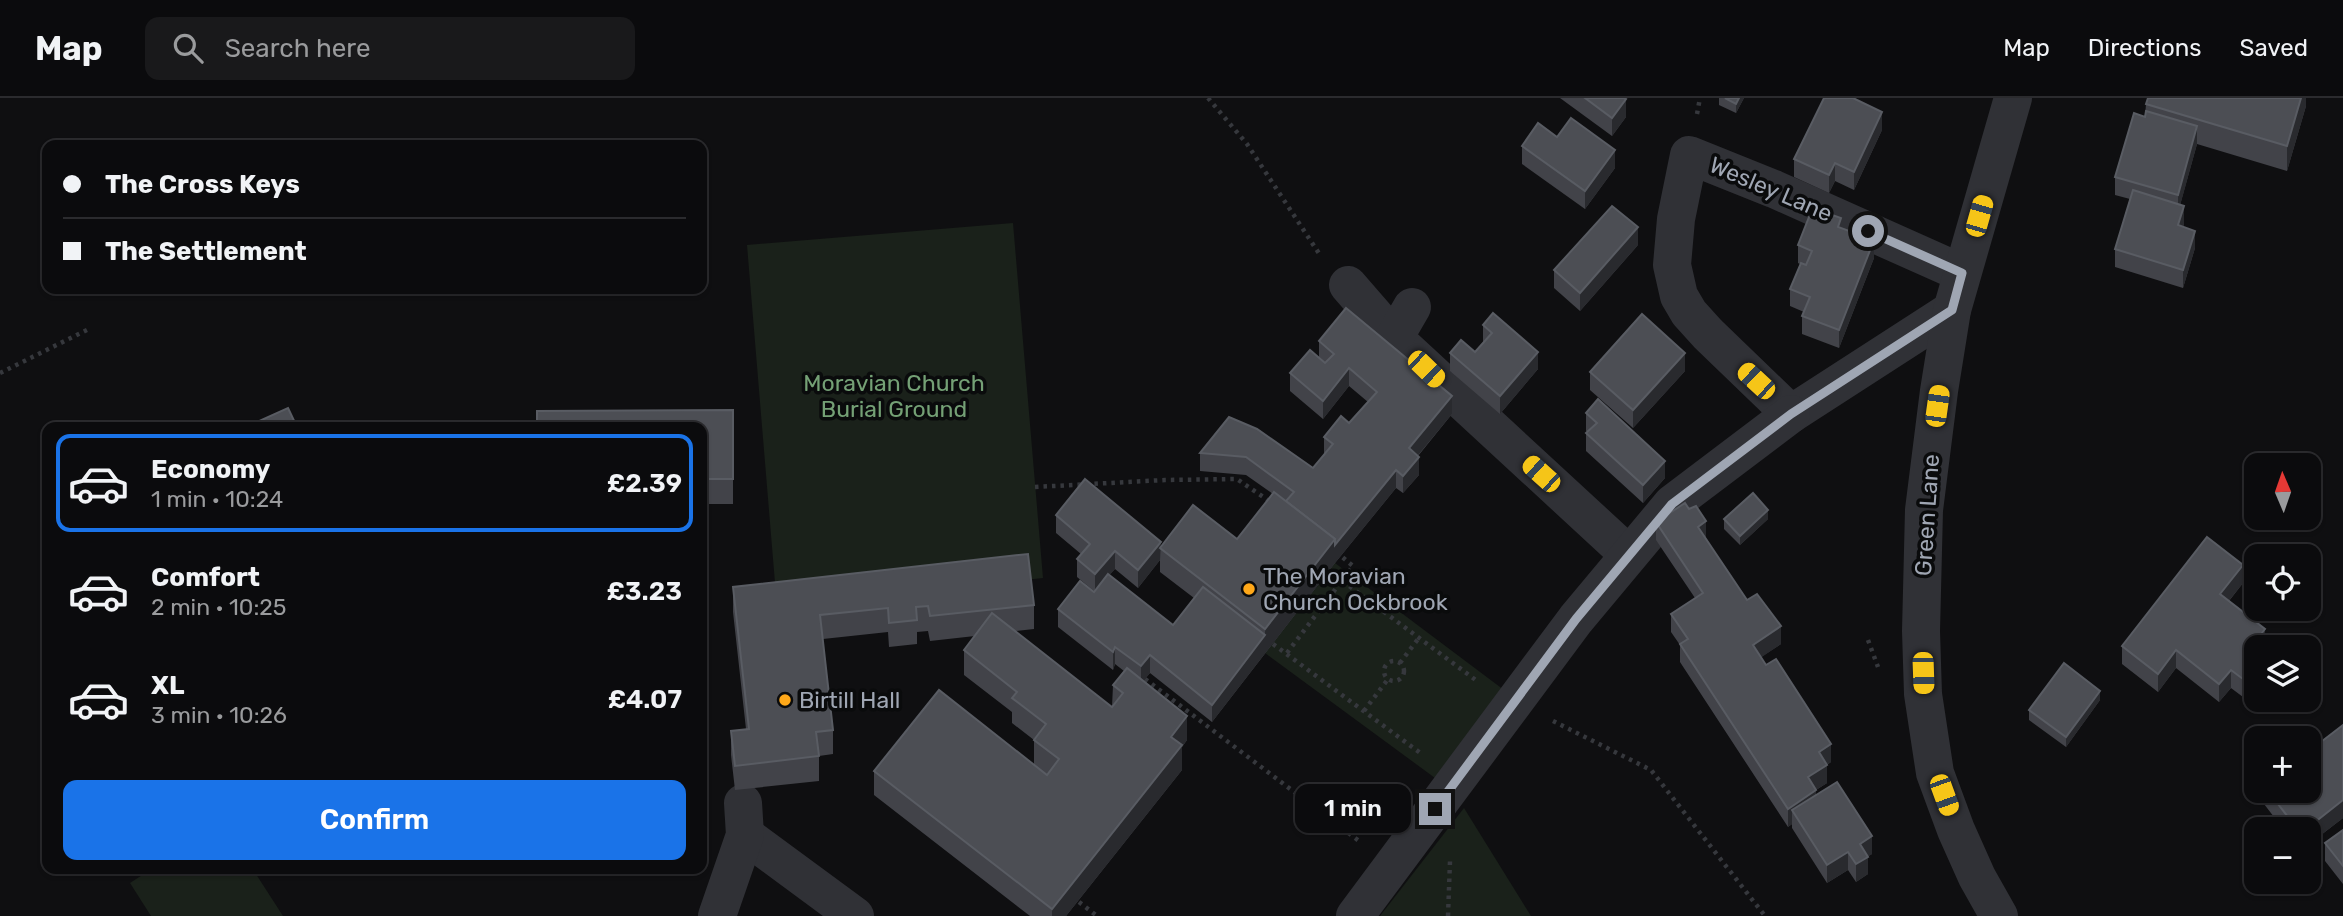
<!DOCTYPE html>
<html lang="en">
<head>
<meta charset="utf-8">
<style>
  :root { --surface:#0b0b0d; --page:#19191b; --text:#f1f3f6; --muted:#9a9b9d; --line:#2b2b2e; --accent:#1a73e8 }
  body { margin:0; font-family:Rubik,sans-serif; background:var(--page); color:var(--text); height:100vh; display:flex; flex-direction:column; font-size:26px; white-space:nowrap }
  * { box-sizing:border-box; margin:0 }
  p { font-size:23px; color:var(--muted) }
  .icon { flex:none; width:38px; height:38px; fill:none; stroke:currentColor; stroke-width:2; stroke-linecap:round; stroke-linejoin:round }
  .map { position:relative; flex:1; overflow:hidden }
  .drawer { position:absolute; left:42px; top:324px; width:665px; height:452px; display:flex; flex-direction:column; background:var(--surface); border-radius:14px; box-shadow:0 2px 5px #0004,0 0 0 2px var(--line) }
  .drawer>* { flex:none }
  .guide { position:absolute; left:42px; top:42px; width:665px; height:154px; border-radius:14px; box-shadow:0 2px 5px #0004,0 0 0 2px var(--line); display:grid; align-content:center; height:154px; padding:0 21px; background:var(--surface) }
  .needle { width:46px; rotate:358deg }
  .fabs { position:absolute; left:2244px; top:355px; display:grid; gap:14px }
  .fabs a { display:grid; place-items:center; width:77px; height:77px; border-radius:14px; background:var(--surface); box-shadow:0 2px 5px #0004,0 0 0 2px var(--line); font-size:35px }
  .end { position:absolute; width:32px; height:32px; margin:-16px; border:9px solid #9fa6b3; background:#111; box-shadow:0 0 0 4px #111 }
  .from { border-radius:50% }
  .bubble { position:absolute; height:49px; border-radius:14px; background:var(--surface); box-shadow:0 2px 5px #0004,0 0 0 2px var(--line); font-size:23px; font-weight:600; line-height:49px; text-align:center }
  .car { position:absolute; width:21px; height:42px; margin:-21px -10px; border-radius:9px; box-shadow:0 0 5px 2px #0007; background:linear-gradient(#f5c518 24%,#345 0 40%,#f5c518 0 76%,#345 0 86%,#f5c518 0) }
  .guide b { display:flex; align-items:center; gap:24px; height:66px; font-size:26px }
  .guide b+b { border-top:2px solid var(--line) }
  .guide i { width:18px; height:18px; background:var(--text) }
  ul { padding:12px 0 0; list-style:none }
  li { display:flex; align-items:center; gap:21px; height:98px; margin:0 14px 10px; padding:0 7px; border:4px solid transparent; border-radius:14px }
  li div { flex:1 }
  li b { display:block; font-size:26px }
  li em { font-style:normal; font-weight:600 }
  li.active { border-color:var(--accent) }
  li>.icon { width:63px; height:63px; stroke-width:1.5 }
  .button { display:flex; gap:14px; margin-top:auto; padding:14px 21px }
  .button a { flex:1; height:80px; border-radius:14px; background:var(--accent); color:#fff; font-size:28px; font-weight:600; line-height:80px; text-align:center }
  header { display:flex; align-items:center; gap:42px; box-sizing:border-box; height:98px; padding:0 35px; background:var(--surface); border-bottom:2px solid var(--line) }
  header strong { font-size:33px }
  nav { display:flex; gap:38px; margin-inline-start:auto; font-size:24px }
  .search { width:490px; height:63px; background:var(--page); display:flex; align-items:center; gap:18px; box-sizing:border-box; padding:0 24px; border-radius:14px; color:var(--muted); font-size:26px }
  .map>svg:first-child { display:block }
</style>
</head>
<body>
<header>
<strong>Map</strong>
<div class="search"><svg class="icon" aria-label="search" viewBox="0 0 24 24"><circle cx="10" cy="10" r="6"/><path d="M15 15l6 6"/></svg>Search here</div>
<nav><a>Map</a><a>Directions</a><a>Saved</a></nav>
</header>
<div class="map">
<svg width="2343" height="818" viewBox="0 0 2343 818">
  <rect width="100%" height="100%" fill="#0f0f11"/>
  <g fill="#1a211a">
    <polygon points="1013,125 1043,480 777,509 747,147"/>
    <polygon points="1335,465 1504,592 1435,680 1265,555"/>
    <polygon points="1464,710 1531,818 1380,818"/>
    <polygon points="153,770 252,770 283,818 151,818 130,785"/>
  </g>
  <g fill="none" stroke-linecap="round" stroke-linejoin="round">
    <g stroke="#36383d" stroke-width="4.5" stroke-dasharray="3.5 5" stroke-linecap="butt">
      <polyline points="1208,0 1247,46 1320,157"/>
      <polyline points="1697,16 1700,0"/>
      <polyline points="0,275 87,232"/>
      <polyline points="1035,389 1165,382 1237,381 1272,405"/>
      <polyline points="1329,473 1477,583"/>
      <polyline points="1868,542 1878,569"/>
      <polyline points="1273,546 1423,657"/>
      <polyline points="1287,555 1353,468 1341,458"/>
      <circle cx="1394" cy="573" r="10"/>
      <polyline points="1400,565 1418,541"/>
      <polyline points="1145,581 1359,743"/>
      <polyline points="1364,613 1388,581"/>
      <polyline points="1553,623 1651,672 1765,818"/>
      <polyline points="1079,804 1097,818"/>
      <polyline points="1448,818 1450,763"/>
    </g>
    <g stroke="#303136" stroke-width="38">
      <polyline points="1348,187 1394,240 1628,456"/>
      <polyline points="1952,212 1791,316 1708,236 1689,215 1679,198 1672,167 1676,121 1689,57 1774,91 1962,175"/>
      <polyline points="1394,240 1412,209"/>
      <polyline points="745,737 855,818"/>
      <polyline points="717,818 745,737 743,705"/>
      <polyline points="1355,818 1576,521 1672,406 1791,316"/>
      <polyline points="1999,818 1977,779 1956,732 1935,675 1923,596 1921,533 1924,412 1939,293 1952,212 2013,0"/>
    </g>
  </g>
  <g fill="#424349" fill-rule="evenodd">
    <polygon points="1560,0 1624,0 1626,19 1612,38"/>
    <polygon points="1719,0 1744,0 1736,15 1719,7"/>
    <polygon points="2306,0 2306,8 2287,73 2197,46 2180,107 2184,126 2183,129 2195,150 2183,190 2115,169 2115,151 2130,101 2115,97 2115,79 2145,19 2146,6"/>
    <polygon points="1882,32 1854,92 1835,83 1829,95 1794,79 1794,61"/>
    <polygon points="1557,39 1615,70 1585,111 1522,66 1522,48"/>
    <polygon points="1841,130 1874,160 1839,250 1802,236 1802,218 1804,214 1790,208 1790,191 1800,166 1798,165 1798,147"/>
    <polygon points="1638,147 1580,213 1554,190 1554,172"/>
    <polygon points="1483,227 1538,271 1500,316 1450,273 1450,255 1475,254 1483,245"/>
    <path d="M1319 243 1452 316 1418 358 1419 377 1403 395 1396 390 1335 465 1212 624 1150 575 1143 583 1187 642 1182 649V672L1066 818H1030L874 697V673L1034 667V642L1012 625V614L964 577V552L975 538 930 543 928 533 917 534V546L889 549 888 534 823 541 833 632V656L819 658V683L735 692 731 657V633L746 631 733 514V489L1034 507V531L1015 533 1112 609 1113 587 1124 573 1115 566 1113 572 1058 529V511L1094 493 1077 479V461L1081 456 1056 435V417L1161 449 1237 441 1273 396 1246 377 1200 373V355L1229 319 1313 370 1324 357V339L1349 325 1368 304 1349 288 1323 321 1290 293V275L1319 260ZM1160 462V474L1194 500 1173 527 1109 477 1115 471 1138 490Z"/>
    <polygon points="1685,273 1633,330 1590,292 1590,274"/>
    <polygon points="733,312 733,406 702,406 702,329"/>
    <polygon points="1586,315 1665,380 1643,405 1586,353 1586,335 1588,334 1586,333"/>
    <polygon points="1724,421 1768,421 1740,447 1724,431"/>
    <polygon points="1656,424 1706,441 1747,502 1781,546 1761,559 1831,664 1827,667 1827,685 1816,692 1816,697 1872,756 1868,758 1868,776 1856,784 1848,772 1827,785 1792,730 1792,726 1788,729 1680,564 1680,547 1671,534 1671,516 1695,500 1656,442"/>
    <polygon points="2243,485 2229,503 2265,549 2256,550 2256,601 2247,602 2231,590 2219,604 2176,570 2158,594 2122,566 2122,548"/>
    <polygon points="2100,602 2066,649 2029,622 2029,612"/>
    <polygon points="2343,627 2343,720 2308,747 2308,732 2284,732 2264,706 2264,693 2308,693"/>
    <polygon points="2343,732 2343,786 2325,763 2325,745"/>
    <polygon points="445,770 460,770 449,777"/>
  </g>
  <g fill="#292a2e">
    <polygon points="1739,0 1744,0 1736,15 1736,6"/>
    <polygon points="2301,0 2306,0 2306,8 2287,73 2287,48"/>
    <polygon points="1626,1 1626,19 1612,38 1612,20"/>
    <polygon points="1882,14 1882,32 1854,92 1854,74"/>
    <polygon points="2197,28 2197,46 2178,115 2178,97"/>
    <polygon points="1615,52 1615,70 1585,111 1585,93"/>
    <polygon points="1835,65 1835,83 1829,95 1829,77"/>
    <polygon points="2184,108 2184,126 2178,145 2178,127"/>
    <polygon points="1638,129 1638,147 1580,213 1580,195"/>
    <polygon points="2195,133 2195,150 2183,190 2183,172"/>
    <polygon points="1874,142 1874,160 1839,250 1839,232"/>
    <polygon points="1538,254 1538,271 1500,316 1500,298"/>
    <polygon points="1685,255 1685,273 1633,330 1633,312"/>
    <polygon points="1349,270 1349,288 1323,321 1323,303"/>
    <polygon points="1452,298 1452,316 1409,368 1409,350"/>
    <polygon points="1419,359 1419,377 1403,395 1403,378"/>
    <polygon points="1665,363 1665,380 1643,405 1643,387"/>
    <polygon points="1396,372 1396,390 1335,465 1335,447"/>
    <polygon points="1768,412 1768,421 1740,447 1740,438"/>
    <polygon points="1706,423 1706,441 1698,429"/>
    <polygon points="1335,441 1335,465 1212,624 1212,607 1265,537 1265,531"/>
    <polygon points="1161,444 1160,462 1138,490 1138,472"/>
    <polygon points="1115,453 1115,471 1095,494 1095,476"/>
    <polygon points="2243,467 2243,485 2220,514 2220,496"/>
    <polygon points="1781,528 1781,546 1753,565 1753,547"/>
    <polygon points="2265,531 2265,549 2256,550 2255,544"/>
    <polygon points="1115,549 1115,566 1113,572 1113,554"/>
    <polygon points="2176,552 2176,570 2158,594 2158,576"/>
    <polygon points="1150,557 1150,575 1141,586 1141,568"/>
    <polygon points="2231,572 2231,590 2219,604 2219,586"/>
    <polygon points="2100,593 2100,602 2066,649 2066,639"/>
    <polygon points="1187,618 1187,642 1182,649 1182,672 1066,818 1052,818 1052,811 1171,639"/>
    <polygon points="1831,646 1831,664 1819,672 1819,654"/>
    <polygon points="1827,667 1827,685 1808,697 1808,679"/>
    <polygon points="1816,692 1816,710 1792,712 1792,726 1788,729 1788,711"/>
    <polygon points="2343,702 2343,720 2308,747 2308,732 2305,732"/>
    <polygon points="1872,738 1872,756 1863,762 1868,759 1868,776 1856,784 1856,766 1860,746"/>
    <polygon points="1848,754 1848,772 1827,785 1827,767"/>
    <polygon points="449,770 460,770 449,777"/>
  </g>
  <g fill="#4c4e54" stroke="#595c63" stroke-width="2">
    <polygon points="1585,0 1624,0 1626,1 1612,20"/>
    <polygon points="1725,0 1739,0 1736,6"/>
    <polygon points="1824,0 1853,0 1882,14 1854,74 1835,65 1829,77 1794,61"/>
    <polygon points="2148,0 2301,0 2287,48 2146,6"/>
    <polygon points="2146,13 2197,28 2178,97 2115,79 2134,15 2145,19"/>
    <polygon points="1571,20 1615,52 1585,93 1522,48 1538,25 1557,39"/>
    <polygon points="2133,92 2184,108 2178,127 2195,133 2183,172 2115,151"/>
    <polygon points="1612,108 1638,129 1580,195 1554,172"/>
    <polygon points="1821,113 1841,120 1838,129 1874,142 1839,232 1802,218 1810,199 1790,191 1801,165 1806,167 1812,153 1798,147 1811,114 1819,117"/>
    <polygon points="1346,210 1452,298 1409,350 1419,359 1403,378 1396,372 1335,447 1335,441 1286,403 1294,394 1246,359 1200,355 1229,319 1257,331 1313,370 1333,346 1324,339 1341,318 1349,325 1377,294 1349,270 1323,303 1290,275 1310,252 1325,265 1334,256 1319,243"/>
    <polygon points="1493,215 1538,254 1500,298 1450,255 1461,242 1475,254 1492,235 1483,227"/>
    <polygon points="1642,216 1685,255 1633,312 1590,274"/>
    <polygon points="1598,301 1665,363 1643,387 1586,335 1597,325 1586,315"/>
    <polygon points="288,310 297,329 246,329"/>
    <polygon points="733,312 733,381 702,381 702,329 537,329 537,313"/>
    <polygon points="1085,381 1161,444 1138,472 1115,453 1095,476 1077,461 1090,446 1056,417"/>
    <polygon points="1274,394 1335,441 1265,531 1160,450 1193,407 1237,441"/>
    <polygon points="1753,395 1768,412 1740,438 1724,421"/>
    <polygon points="1685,405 1689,411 1696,408 1706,423 1698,429 1747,502 1757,496 1781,528 1753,547 1766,567 1776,561 1831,646 1819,654 1827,667 1808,679 1816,692 1788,711 1680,546 1688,541 1671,516 1703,495 1656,424"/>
    <polygon points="2207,439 2243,467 2220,496 2265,531 2255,544 2263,550 2256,550 2256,583 2247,584 2231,572 2219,586 2176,552 2158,576 2122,548"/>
    <polygon points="1028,456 1034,507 930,518 928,508 916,509 917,522 889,525 888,510 820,517 833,632 816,634 819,658 735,668 731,633 749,631 733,489"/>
    <polygon points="1108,476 1173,527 1203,489 1265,537 1212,607 1150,557 1141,568 1115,549 1113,554 1058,511 1080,483 1094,494"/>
    <polygon points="992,515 1112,609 1123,595 1113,587 1127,570 1187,618 1171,639 1182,647 1052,811 874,673 939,592 1047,677 1059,661 1034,642 1046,626 1012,600 1017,594 964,552"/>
    <polygon points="2064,565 2100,593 2066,639 2029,612"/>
    <polygon points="2343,627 2343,702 2305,732 2298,732 2268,693 2308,693 2308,654"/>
    <polygon points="1837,684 1872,738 1860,746 1868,759 1856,766 1848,754 1827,767 1792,712"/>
    <polygon points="2343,732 2343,768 2325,745"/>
  </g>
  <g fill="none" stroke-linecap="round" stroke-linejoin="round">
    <polyline stroke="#9fa6b3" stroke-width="9" points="1435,711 1576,521 1672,406 1791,316 1952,212 1962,175 1868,133"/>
  </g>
  <g fill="#ffa819" stroke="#0a0b0c" stroke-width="2.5">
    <circle cx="1249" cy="491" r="7"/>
    <circle cx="785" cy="602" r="7"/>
  </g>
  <g text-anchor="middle" stroke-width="7" stroke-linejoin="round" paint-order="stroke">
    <g font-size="23" fill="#9fa6b3" stroke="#0a0b0c">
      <text transform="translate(1771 91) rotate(23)" y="8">Wesley Lane</text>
      <text transform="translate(1927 417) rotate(-86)" y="8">Green Lane</text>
    </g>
    <g font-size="23" fill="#74a075" stroke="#0a0b0c">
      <text x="894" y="293">Moravian Church<tspan x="894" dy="26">Burial Ground</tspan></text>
    </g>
    <g font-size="23" fill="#9fa6b3" stroke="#0a0b0c" text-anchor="start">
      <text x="1263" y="486">The Moravian<tspan x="1263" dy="26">Church Ockbrook</tspan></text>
      <text x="799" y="610">Birtill Hall</text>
    </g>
  </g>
</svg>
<div class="fabs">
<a><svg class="needle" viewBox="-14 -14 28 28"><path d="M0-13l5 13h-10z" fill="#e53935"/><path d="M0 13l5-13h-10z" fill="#9a9b9d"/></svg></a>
<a><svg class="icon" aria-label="locate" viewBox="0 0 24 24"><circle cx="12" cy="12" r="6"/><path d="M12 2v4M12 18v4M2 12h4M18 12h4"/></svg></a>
<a><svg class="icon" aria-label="layers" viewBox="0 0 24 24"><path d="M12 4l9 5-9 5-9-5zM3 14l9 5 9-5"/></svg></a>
<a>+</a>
<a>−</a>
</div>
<i class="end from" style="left:1868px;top:133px"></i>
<i class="end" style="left:1435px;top:711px"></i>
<div class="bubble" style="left:1295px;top:686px;width:116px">1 min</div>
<i class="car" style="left:1979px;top:118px;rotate:16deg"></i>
<i class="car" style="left:1426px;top:271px;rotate:134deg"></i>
<i class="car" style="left:1756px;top:283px;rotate:313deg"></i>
<i class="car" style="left:1937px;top:308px;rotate:8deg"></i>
<i class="car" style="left:1541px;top:376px;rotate:312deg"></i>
<i class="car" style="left:1923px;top:575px;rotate:178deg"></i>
<i class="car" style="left:1944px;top:697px;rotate:160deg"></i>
<div class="guide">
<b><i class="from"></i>The Cross Keys</b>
<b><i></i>The Settlement</b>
</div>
<section class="drawer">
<ul>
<li class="active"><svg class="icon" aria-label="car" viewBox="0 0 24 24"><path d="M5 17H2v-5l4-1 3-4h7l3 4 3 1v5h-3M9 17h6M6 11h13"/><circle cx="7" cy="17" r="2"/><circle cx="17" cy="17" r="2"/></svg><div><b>Economy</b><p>1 min · 10:24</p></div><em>£2.39</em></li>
<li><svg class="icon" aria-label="car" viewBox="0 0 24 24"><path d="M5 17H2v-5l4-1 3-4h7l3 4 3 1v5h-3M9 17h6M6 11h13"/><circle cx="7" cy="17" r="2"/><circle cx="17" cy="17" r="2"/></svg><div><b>Comfort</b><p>2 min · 10:25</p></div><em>£3.23</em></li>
<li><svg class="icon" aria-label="car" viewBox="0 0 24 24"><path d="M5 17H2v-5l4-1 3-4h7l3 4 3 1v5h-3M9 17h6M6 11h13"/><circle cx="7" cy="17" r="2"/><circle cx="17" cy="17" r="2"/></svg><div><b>XL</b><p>3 min · 10:26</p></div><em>£4.07</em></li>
</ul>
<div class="button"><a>Confirm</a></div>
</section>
</div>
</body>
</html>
